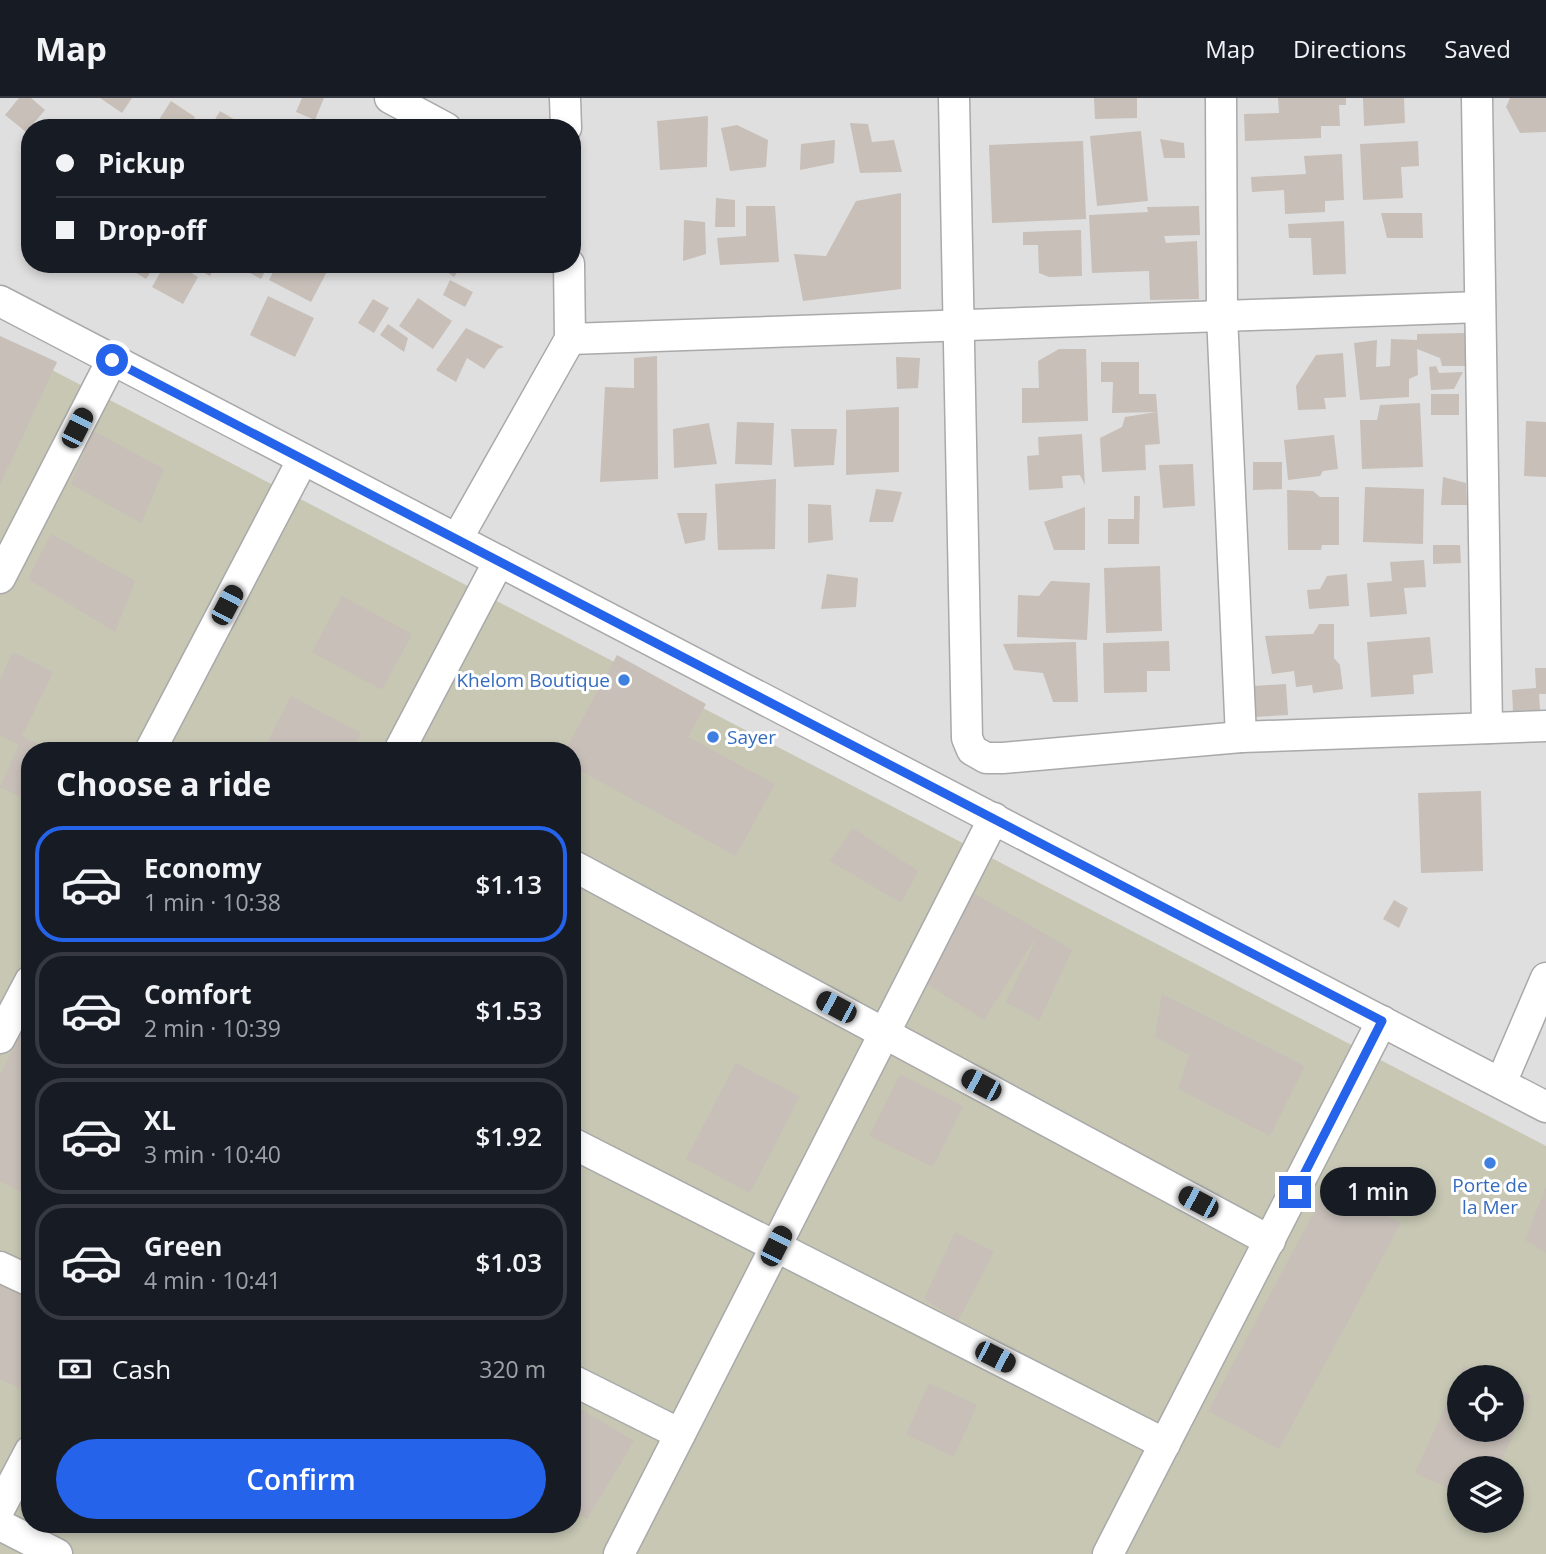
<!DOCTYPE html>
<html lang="en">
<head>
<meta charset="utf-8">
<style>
  :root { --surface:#171b24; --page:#242831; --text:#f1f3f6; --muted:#9ea1a6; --line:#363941; --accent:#2563eb }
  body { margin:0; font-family:"Open Sans",sans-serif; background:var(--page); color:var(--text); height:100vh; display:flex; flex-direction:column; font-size:26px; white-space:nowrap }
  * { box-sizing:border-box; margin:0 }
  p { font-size:23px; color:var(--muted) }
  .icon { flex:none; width:38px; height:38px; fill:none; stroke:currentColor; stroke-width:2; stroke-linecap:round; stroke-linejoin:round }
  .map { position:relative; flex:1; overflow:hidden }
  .side { position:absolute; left:21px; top:644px; width:560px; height:791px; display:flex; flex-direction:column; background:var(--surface); border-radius:28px; box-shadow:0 4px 10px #0003 }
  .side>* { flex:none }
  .banner { position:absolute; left:21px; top:21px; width:560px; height:154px; border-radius:28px; box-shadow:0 4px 10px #0003; display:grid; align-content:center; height:154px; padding:0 35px; background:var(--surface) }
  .controls { position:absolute; left:1447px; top:1267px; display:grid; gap:14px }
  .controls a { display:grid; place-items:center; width:77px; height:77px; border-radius:50%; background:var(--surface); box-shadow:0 4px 10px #0003; font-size:35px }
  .end { position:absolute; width:32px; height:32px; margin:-16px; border:9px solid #2563eb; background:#fff; box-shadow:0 0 0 4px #fff }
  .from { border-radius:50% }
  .bubble { position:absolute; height:49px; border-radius:24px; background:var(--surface); box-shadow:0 4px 10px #0003; font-size:23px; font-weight:600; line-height:49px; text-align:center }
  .car { position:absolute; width:21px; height:42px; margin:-21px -10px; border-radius:9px; box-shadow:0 0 5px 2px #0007; background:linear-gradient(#222 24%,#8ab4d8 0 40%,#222 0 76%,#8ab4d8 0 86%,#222 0) }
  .banner b { display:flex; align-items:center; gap:24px; height:66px; font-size:26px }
  .banner b+b { border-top:2px solid var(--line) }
  .banner i { width:18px; height:18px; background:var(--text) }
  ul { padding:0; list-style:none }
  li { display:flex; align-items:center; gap:21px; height:116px; margin:0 14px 10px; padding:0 21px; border:4px solid var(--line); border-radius:28px }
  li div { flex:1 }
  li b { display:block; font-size:26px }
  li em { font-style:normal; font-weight:600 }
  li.selected { border-color:var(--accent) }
  li>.icon { width:63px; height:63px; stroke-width:1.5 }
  h2 { padding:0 35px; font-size:32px; line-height:84px }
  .pay { display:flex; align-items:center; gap:18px; height:77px; padding:0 35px; font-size:26px }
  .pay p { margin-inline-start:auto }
  .action { display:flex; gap:14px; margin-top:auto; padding:14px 35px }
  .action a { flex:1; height:80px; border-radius:42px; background:var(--accent); color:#fff; font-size:28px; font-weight:600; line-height:80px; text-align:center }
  header { display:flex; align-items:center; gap:42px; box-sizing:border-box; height:98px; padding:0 35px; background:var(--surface); border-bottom:2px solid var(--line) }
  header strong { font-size:33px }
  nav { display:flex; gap:38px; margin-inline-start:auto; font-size:24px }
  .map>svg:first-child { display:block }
</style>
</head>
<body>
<header>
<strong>Map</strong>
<nav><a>Map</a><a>Directions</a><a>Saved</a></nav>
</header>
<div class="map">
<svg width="1546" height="1456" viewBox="0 0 1546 1456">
  <rect width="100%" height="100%" fill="#f2efe9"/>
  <path fill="#e0dfdf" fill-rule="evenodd" d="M0 0H1546V1456H0ZM30 30H572V166H30ZM30 653H572V1426H30ZM1460 1279H1512V1332H1460ZM1460 1370H1512V1423H1460Z"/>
  <path fill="#c7c7b4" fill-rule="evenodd" d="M0 245 1546 1048V1456H0ZM30 653H572V1426H30ZM1460 1279H1512V1332H1460ZM1460 1370H1512V1423H1460Z"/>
  <g fill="#c7bfb8">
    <polygon points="19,0 31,0 45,12 26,34 5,17"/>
    <polygon points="100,0 132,0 122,15"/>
    <polygon points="302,0 324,0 315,22 296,14"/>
    <polygon points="1094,0 1137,0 1137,20 1095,21"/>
    <polygon points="1278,0 1346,0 1346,7 1339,7 1340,28 1321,28 1321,40 1245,43 1244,16 1279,15"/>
    <polygon points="1363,0 1404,0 1405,25 1364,28"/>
    <polygon points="1510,0 1546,0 1546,34 1520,35 1506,9"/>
    <polygon points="171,3 195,19 188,30 155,28"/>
    <polygon points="220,13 237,23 235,30 210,30"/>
    <polygon points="708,18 707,69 660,72 657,23"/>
    <polygon points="850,25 868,26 872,44 894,42 902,74 860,75"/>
    <polygon points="737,27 768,42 766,69 730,73 721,30"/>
    <polygon points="1141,33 1148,103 1097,108 1090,38"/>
    <polygon points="1160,41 1184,45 1185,60 1164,60"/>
    <polygon points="835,42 834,65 800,72 801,46"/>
    <polygon points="1083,43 1086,121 992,125 989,47"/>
    <polygon points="1418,43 1419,68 1401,69 1403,100 1363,102 1360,46"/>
    <polygon points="1342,56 1344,102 1325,103 1325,114 1285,116 1284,92 1252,94 1251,79 1306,76 1304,58"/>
    <polygon points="901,95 901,191 803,203 794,156 826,158 856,103"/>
    <polygon points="716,100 735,102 735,129 715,129"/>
    <polygon points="746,108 775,108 779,164 720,167 717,140 746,138"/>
    <polygon points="1199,108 1200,137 1164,138 1166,145 1197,143 1199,201 1150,202 1149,173 1092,175 1089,117 1148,114 1147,109"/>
    <polygon points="1381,115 1422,115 1423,140 1387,140"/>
    <polygon points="684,122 705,124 706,156 683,163"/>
    <polygon points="1344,123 1346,176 1313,177 1311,140 1289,140 1288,126"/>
    <polygon points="1081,132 1082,178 1049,179 1039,175 1038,147 1023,147 1023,134"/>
    <polygon points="137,166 156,166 146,181 133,173"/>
    <polygon points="165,166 177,166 198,179 183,206 152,189"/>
    <polygon points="200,166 216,166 210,178 197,171"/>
    <polygon points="243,166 269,166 261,181 241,170"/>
    <polygon points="277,166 331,166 311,204 269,182"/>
    <polygon points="437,166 463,166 454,179"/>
    <polygon points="450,182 473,194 465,209 443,197"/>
    <polygon points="268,198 314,220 295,259 250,237"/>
    <polygon points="418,200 452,223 433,251 399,228"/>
    <polygon points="373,201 389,210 374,235 358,225"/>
    <polygon points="388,226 408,240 404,254 380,237"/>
    <polygon points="466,230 504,249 498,251 484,271 467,260 456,284 436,272"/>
    <polygon points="1465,235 1466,268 1442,268 1440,260 1417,251 1418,277 1409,281 1409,299 1360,302 1354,245 1377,242 1376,269 1390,268 1391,241 1417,242 1417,236"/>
    <polygon points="0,238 57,264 0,387"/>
    <polygon points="1059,251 1086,251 1088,323 1022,325 1022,290 1039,290 1038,263"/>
    <polygon points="1343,255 1346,299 1324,300 1326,311 1298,312 1296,288 1316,257"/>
    <polygon points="657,258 658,381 600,384 605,289 634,290 634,260"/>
    <polygon points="896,259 920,260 918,290 897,291"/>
    <polygon points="1101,264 1139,264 1139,296 1156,296 1160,346 1145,347 1146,372 1102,374 1100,340 1122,329 1125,319 1156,314 1112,315 1113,284 1101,284"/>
    <polygon points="1436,268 1439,275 1463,274 1454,291 1431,292 1429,269"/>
    <rect x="1431" y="296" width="28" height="21"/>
    <polygon points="1420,305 1423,369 1362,371 1360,322 1377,322 1380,307"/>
    <polygon points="899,309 899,374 846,377 846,312"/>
    <polygon points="1526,323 1546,324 1546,379 1524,378"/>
    <polygon points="737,324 774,325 772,367 735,366"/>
    <polygon points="709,325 717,366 674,370 673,331"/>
    <polygon points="791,331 837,331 834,367 794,369"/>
    <polygon points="93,333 164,371 141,425 71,386"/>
    <polygon points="1082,336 1085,387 1080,377 1062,378 1063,390 1029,392 1027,358 1039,357 1038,339"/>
    <polygon points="1334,337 1338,371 1323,373 1320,378 1288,382 1284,342"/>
    <polygon points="1253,364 1282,364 1282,391 1253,392"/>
    <polygon points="1193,366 1195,408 1163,410 1159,367"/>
    <polygon points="1443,379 1466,385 1467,407 1441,407"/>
    <polygon points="776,381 775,451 718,452 715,386"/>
    <polygon points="1365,389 1424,391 1423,446 1363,444"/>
    <polygon points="876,391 902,394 893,424 869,424"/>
    <polygon points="1287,392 1313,393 1320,399 1339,399 1339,447 1322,447 1321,452 1288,452"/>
    <polygon points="1134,398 1140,398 1139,446 1108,446 1108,421 1134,421"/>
    <polygon points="808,406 831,407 833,442 808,445"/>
    <polygon points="1085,409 1085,452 1054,452 1044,424"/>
    <polygon points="677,415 707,415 705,442 685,446"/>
    <polygon points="51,436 135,483 115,534 28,481"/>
    <polygon points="1433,447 1460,447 1461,465 1433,466"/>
    <polygon points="1424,462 1426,489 1404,490 1407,516 1370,519 1367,485 1392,483 1390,464"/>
    <polygon points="1160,468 1162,533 1106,535 1104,470"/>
    <polygon points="827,476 858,480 856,509 821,511"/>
    <polygon points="1347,476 1349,508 1309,511 1307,492 1320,491 1327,478"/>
    <polygon points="1051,483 1090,485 1087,542 1017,539 1018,497 1039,498"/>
    <polygon points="342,498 412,536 382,592 312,554"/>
    <polygon points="1319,526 1334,526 1334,560 1340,567 1343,591 1313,595 1312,587 1296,589 1294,573 1272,576 1265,538 1313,536"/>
    <polygon points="1430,539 1433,575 1413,577 1414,596 1371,599 1367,544"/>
    <polygon points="1169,543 1170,573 1147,573 1147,594 1104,595 1103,545"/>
    <polygon points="1076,544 1078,604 1053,604 1043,575 1014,572 1003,546"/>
    <polygon points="13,554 53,574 22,638 52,653 30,653 30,704 0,689 19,647 0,637 0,581"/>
    <polygon points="617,557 706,606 688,639 775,686 736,758 572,668 572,653 565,653"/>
    <polygon points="1535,570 1546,570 1546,596 1539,596 1540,612 1513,613 1512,592 1536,590"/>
    <polygon points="1286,586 1288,617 1255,619 1253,588"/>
    <polygon points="291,598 361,635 352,653 263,653"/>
    <polygon points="1481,693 1483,773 1421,775 1418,695"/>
    <polygon points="853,730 918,773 901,805 830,763"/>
    <polygon points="969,793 1040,833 984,922 927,886"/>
    <polygon points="1394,802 1408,810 1399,830 1383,821"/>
    <polygon points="1040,833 1072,852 1039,923 1006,904"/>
    <polygon points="1162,896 1305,968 1270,1038 1178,991 1189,957 1155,939"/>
    <polygon points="30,916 30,1090 27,1097 0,1083 0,977"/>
    <polygon points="736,965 800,998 750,1095 686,1061"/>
    <polygon points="900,976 963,1008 933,1069 869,1038"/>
    <polygon points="1329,1086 1401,1125 1279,1351 1208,1313"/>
    <polygon points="1546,1089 1546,1155 1525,1142"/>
    <polygon points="955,1134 994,1154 958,1223 924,1201"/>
    <polygon points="0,1186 30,1200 30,1278 23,1292 0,1281"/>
    <polygon points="1464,1267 1491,1279 1460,1279 1460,1332 1512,1332 1512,1289 1531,1297 1498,1370 1460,1370 1460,1395 1415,1375"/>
    <polygon points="929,1285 977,1307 954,1359 906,1336"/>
    <polygon points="572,1306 634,1343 587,1421 572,1412"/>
  </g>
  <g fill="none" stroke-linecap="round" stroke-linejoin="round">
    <g stroke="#a9a9a9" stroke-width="33">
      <g id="street">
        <polyline points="390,0 446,30"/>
        <polyline points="565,0 566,30"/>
        <polyline points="954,0 967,640 972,652 986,660 1003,660 1241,639 1546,628"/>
        <polyline points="1221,0 1222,217 1241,639"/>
        <polyline points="1477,0 1487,630"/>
        <polyline points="0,203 1546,1009"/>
        <polyline points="570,241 1480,209"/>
        <polyline points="457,441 570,241 569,166"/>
        <polyline points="0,480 112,262"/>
        <polyline points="150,653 303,361"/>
        <polyline points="399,653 499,463"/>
        <polyline points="572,767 1270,1143"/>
        <polyline points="0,940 30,883"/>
        <polyline points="1501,985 1546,880"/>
        <polyline points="572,1045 1165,1346"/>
        <polyline points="0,1169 30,1183"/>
        <polyline points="572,1282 680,1336"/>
        <polyline points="0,1410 30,1353"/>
        <polyline points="0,1427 57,1456"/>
        <polyline points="619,1456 994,720"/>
        <polyline points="1108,1456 1382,923"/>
      </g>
    </g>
    <use href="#street" stroke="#fff" stroke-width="30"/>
  </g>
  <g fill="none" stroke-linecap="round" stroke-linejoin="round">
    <polyline stroke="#2563eb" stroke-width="9" points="112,262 1382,923 1295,1094"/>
  </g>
  <g fill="#3f7fe0" stroke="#fff" stroke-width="2.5">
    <circle cx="624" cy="582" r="7"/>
    <circle cx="713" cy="639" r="7"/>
    <circle cx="1490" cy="1065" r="7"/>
  </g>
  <g text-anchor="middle" stroke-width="6" stroke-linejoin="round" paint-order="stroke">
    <g font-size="19" fill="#366cbe" stroke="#fff" text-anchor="end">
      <text x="610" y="589">Khelom Boutique</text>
      <text x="727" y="646" text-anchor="start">Sayer</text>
      <text x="1490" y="1094" text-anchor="middle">Porte de<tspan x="1490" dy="22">la Mer</tspan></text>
    </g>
  </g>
</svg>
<div class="controls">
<a><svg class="icon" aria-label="locate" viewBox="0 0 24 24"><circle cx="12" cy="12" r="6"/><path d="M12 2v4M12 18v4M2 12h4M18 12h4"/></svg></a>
<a><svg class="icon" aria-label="layers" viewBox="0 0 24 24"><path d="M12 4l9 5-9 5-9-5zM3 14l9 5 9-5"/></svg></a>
</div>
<i class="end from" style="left:112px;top:262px"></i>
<i class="end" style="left:1295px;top:1094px"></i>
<div class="bubble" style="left:1320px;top:1069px;width:116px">1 min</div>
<i class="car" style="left:77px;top:330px;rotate:27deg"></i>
<i class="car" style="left:227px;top:507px;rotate:28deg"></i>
<i class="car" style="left:836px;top:909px;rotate:298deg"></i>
<i class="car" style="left:981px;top:987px;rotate:298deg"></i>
<i class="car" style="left:1198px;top:1104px;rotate:298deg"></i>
<i class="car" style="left:776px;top:1148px;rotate:27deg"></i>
<i class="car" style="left:995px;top:1259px;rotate:117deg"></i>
<div class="banner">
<b><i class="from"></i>Pickup</b>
<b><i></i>Drop-off</b>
</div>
<section class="side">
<h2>Choose a ride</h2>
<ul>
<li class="selected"><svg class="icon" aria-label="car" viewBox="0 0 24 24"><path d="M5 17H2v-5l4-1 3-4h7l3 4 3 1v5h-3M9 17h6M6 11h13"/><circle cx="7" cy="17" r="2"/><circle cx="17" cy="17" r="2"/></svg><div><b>Economy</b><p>1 min · 10:38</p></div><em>$1.13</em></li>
<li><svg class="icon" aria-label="car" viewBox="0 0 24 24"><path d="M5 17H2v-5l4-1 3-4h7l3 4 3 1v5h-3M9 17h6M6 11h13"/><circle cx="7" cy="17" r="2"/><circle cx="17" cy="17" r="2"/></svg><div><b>Comfort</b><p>2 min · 10:39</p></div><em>$1.53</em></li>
<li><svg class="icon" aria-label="car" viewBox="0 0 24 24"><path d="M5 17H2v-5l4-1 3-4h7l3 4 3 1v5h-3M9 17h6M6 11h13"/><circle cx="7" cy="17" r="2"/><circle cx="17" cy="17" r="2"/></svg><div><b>XL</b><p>3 min · 10:40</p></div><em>$1.92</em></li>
<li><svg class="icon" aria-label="car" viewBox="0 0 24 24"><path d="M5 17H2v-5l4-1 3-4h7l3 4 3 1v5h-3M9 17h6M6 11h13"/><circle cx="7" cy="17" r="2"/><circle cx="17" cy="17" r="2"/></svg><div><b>Green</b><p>4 min · 10:41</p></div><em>$1.03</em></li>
</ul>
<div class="pay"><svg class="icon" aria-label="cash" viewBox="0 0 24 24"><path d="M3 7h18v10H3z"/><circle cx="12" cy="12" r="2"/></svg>Cash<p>320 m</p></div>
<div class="action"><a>Confirm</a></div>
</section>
</div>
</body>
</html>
